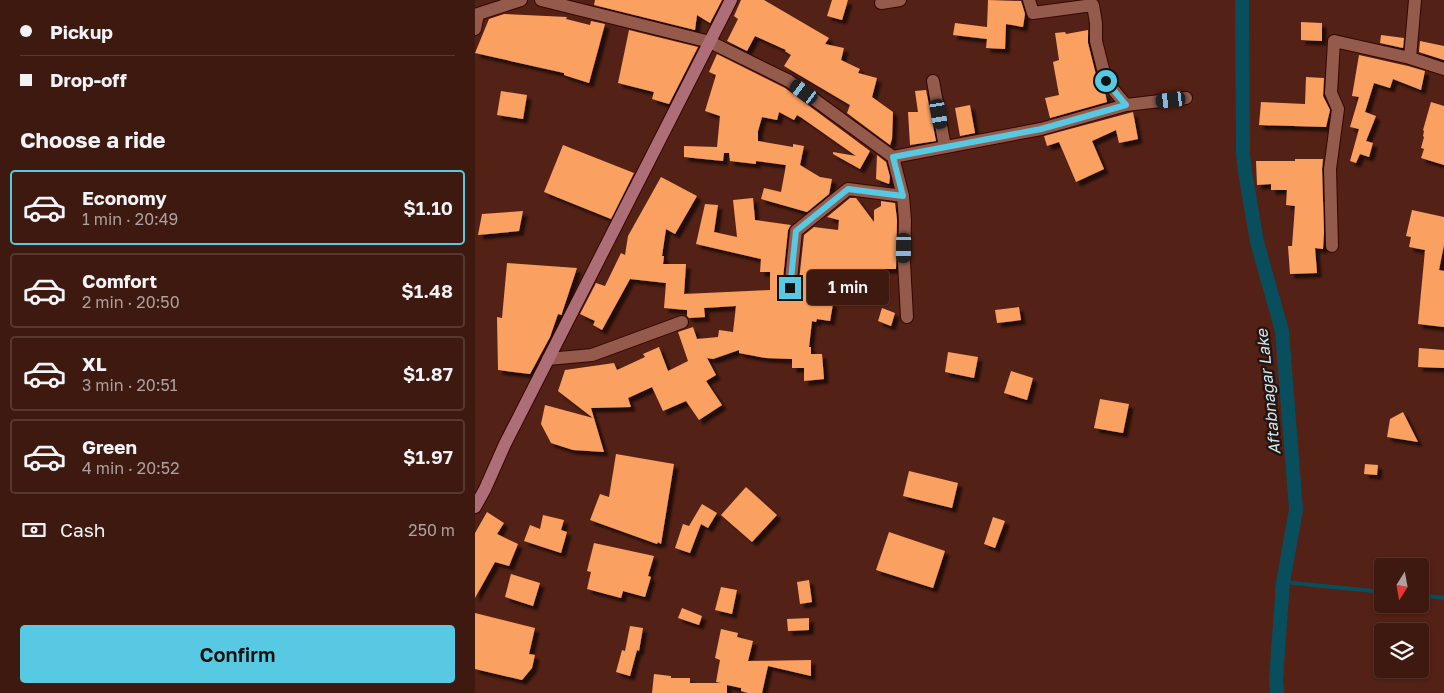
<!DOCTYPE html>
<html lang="en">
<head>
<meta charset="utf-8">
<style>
  :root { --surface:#3e1910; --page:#452219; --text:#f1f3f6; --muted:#ada09f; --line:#573830; --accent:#57c9e2 }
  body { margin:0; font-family:"Golos Text",sans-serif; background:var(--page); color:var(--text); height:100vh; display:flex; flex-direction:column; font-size:19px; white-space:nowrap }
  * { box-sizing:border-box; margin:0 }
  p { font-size:16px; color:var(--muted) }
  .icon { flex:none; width:28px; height:28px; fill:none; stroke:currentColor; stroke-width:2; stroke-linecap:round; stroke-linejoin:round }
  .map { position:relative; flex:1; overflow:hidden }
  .side { display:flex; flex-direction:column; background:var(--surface); width:475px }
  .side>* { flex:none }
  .hud { display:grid; align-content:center; height:110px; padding:0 20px; background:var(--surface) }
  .needle { width:32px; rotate:191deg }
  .buttons { position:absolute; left:899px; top:558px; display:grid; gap:10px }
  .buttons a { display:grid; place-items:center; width:55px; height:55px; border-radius:5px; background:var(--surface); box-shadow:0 1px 4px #0004,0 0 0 1px var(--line); font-size:25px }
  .end { position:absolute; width:22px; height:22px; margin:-11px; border:6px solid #57c9e2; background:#111; box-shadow:0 0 0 2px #111 }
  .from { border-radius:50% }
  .bubble { position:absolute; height:35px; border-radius:5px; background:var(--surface); box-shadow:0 1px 4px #0004,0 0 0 1px var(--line); font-size:16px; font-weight:600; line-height:35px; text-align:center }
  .car { position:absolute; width:15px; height:30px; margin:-15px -8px; border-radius:6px; box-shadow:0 0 4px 1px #0007; background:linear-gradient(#222 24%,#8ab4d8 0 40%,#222 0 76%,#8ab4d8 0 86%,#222 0) }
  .hud b { display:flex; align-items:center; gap:18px; height:48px; font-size:19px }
  .hud b+b { border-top:1px solid var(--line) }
  .hud i { width:12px; height:12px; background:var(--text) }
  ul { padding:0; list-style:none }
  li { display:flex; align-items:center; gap:15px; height:75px; margin:0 10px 8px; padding:0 10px; border:2px solid var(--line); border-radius:5px }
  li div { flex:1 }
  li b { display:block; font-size:19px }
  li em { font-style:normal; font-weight:600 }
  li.active { border-color:var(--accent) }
  li>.icon { width:45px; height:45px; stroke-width:1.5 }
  h2 { padding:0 20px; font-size:22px; line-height:60px }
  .pay { display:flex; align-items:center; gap:12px; height:55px; padding:0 20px; font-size:19px }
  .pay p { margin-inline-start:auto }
  .cta { display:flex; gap:10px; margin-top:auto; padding:10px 20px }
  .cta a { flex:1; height:58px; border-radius:5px; background:var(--accent); color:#111; font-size:20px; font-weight:600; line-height:58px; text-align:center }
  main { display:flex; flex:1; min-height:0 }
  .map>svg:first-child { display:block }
</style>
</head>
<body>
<main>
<section class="side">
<div class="hud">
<b><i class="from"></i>Pickup</b>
<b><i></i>Drop-off</b>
</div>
<h2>Choose a ride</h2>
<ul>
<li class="active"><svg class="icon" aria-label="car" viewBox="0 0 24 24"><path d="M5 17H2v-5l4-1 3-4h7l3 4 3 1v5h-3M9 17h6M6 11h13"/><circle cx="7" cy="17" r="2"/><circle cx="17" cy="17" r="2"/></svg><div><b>Economy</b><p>1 min · 20:49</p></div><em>$1.10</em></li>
<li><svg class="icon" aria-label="car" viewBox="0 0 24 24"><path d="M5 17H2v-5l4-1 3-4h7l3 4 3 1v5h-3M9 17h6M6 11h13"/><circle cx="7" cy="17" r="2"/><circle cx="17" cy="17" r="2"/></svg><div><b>Comfort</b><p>2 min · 20:50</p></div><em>$1.48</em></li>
<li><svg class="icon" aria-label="car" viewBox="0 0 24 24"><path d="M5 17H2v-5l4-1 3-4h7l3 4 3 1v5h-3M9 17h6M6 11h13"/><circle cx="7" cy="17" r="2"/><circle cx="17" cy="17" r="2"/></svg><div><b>XL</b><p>3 min · 20:51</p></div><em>$1.87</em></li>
<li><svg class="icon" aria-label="car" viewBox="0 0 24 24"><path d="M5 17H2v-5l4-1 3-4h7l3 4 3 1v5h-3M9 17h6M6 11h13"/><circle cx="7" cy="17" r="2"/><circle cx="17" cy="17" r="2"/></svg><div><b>Green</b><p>4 min · 20:52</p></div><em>$1.97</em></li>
</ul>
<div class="pay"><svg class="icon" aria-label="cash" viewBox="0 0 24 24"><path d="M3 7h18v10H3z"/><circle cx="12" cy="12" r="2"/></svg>Cash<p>250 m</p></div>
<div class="cta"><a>Confirm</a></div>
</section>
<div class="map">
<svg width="969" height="693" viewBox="0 0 969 693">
  <defs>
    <filter id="shadow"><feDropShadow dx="4.5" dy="4.5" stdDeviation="1" flood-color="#0009"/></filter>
  </defs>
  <rect width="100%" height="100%" fill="#532115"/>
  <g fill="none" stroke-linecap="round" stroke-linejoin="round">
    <g stroke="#094e5c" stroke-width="4">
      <polyline points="808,582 908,592"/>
      <polyline points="945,595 969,598"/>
    </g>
    <polyline stroke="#094e5c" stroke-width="14" points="767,0 768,154 770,172 782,242 807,331 821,510 808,582 801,679 802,693"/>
  </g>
  <g fill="#faa162" filter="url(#shadow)">
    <polygon points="120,0 247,0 235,23 222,15 220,30 119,5"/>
    <polygon points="266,0 289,0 354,38 350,44 369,48 366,60 385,69 383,73 402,78 397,97 418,112 417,139 415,145 372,113 375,105 309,66 316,55 310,51 311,50 280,36 272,51 252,41 263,19 259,16"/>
    <polygon points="357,0 373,0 367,20 352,16"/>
    <polygon points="513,0 546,1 550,14 548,27 531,24 530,49 511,48 512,39 478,35 480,23 512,27"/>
    <polygon points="29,14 92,17 91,19 115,25 116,21 130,24 114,83 89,75 89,73 0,53 14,19"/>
    <polygon points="826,22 847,23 847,41 826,40"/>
    <polygon points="154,30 223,47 194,104 177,99 179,92 143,83"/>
    <polygon points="613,30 613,43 623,83 627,93 630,92 632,102 575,118 570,98 584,95 578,62 584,60 580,33 590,32 591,34"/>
    <polygon points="906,35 929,38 928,48 905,43"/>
    <polygon points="945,41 969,46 969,60 944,52"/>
    <polygon points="242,54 310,88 395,151 385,169 358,154 358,152 381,156 327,118 322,115 319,120 304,112 302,120 287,117 283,131 283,141 318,147 318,144 329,146 325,165 345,177 357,179 354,194 332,212 286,199 289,188 306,192 311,165 281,161 281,164 255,161 254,153 249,153 248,161 209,157 209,146 242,147 245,116 230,111 241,75 234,72"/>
    <polygon points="884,55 933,66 950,71 946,90 918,79 915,88 899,83 890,112 901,116 891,141 898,143 894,157 885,154 881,163 875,161 884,129 875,127 884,97 877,96"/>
    <polygon points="831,77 849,78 848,96 855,110 851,127 784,125 786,102 830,104"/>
    <polygon points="451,90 461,141 435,145 433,112 443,112 440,91"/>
    <polygon points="26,91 52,95 48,119 22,115"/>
    <polygon points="956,102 969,106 969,165 946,158 949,149 946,148 949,137 948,136 949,131 948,130"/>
    <polygon points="495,105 500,133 485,136 480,108"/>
    <polygon points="658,112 663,139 644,143 641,130 617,141 629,169 601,182 584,142 572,146 569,136"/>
    <polygon points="88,145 159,173 136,219 69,192"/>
    <polygon points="402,155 411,162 415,177 414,184 401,179"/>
    <polygon points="820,159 848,159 847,169 849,232 848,249 840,248 842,273 815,274 813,246 817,246 820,206 811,205 812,190 796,190 796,184 782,185 781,161 820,161"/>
    <polygon points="186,177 222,196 200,234 191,229 187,256 189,256 188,264 211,264 209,294 295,290 295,272 285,272 286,259 221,244 230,204 243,205 239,232 262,237 258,200 278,198 280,220 316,225 313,230 307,288 308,293 311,296 318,297 321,294 323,290 329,235 339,227 363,230 364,220 352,217 375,198 381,198 399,222 399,210 406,206 406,201 420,203 422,220 421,269 398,269 399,281 361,284 356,303 358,304 355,321 342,319 341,322 337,321 334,347 336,347 336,354 347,354 349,379 329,381 329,368 317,368 317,359 291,358 264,353 264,350 238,359 232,358 241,375 231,381 247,405 224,420 211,401 188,411 177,387 153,398 156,407 116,408 129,452 98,450 76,443 66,424 70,405 118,418 83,391 90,370 139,363 142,370 170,357 168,354 184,347 193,371 213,361 203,332 218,327 222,339 243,337 244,330 258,332 261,306 229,308 230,317 214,318 212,316 212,310 189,308 191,283 155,279 127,330 118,325 120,321 105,314 121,283 130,286 146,253 150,255 153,236"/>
    <polygon points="937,210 969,217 969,245 964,270 969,271 969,327 943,324 950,250 934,247 936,237 931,236"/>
    <polygon points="48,211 44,231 3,235 7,214"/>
    <polygon points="32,263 102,268 87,313 87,315 83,314 75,337 55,374 23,370 22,317 27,318"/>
    <polygon points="544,307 546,320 522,323 520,310"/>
    <polygon points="407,308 420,313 416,326 403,321"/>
    <polygon points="944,348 969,350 969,368 943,367"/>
    <polygon points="473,352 503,357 499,378 470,372"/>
    <polygon points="536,371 558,378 552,400 529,393"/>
    <polygon points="625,399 654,404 648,433 619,428"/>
    <polygon points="928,412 943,442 912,437 915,419"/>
    <polygon points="141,454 199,464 186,544 183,542 182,544 115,520 125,494 134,497"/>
    <polygon points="890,464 903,465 902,475 889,474"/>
    <polygon points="434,471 483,483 477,508 428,496"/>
    <polygon points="271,487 302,515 277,542 246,515"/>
    <polygon points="227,504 242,513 233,528 226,524 215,553 200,548 208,524 214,526"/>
    <polygon points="12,512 29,523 22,534 43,544 34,566 20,562 0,598 0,533"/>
    <polygon points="68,515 89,520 86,530 92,532 86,553 49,541 55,525 65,529"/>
    <polygon points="518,517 530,521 520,548 509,544"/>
    <polygon points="414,532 470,551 458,588 401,570"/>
    <polygon points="119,543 179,556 173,576 176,577 170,597 148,591 146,598 112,589 116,572 112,571"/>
    <polygon points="36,574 65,583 58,606 30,597"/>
    <polygon points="334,580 337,602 325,604 322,582"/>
    <polygon points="246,587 262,590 257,614 240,610"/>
    <polygon points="207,608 227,616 224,625 203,618"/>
    <polygon points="0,613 60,628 54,654 60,655 57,668 47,680 0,669"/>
    <polygon points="334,618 334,630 313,631 312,619"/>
    <polygon points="155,626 168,628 164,651 162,650 155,676 141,672 147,650 150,651"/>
    <polygon points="246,629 263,633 262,637 278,641 273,661 336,660 336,676 293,666 287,693 273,693 266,691 266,688 252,685 252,693 177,693 179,674 196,676 196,678 215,678 215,683 246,683 241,682 245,660 240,658"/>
  </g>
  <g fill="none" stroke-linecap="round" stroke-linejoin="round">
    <g stroke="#360600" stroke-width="14">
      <g id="street">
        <polyline points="66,0 235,42 314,81 418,157 428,196 430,220 429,262 432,317"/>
        <polyline points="554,0 558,13 618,5 621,23 621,41 631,81 651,105"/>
        <polyline points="406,3 425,0"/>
        <polyline points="0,29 3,14 46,0"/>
        <polyline points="935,58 940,0"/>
        <polyline points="458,81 470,147"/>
        <polyline points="418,157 566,129 651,105 711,98"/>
        <polyline points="857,246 855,169 863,109 856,93 859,41 935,58 969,69"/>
        <polyline points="315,289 321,231 373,189 428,196"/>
        <polyline points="73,359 117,355 207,322"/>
      </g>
    </g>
    <g stroke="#360600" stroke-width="14">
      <polyline id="secondary" points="0,507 10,489 30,444 256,0"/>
    </g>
    <use href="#street" stroke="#945b4d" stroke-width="12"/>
    <use href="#secondary" stroke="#ae6e78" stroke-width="12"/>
  </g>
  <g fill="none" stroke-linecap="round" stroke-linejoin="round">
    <polyline stroke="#57c9e2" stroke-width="6" points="315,288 321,231 373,189 428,196 418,157 566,129 651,105 631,81"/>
  </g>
  <g text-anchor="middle" stroke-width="5" stroke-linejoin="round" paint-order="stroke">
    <g font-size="16" font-style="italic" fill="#c8ecf5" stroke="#2a130e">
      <text transform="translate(793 392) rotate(-96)" y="6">Aftabnagar Lake</text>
    </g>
  </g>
</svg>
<div class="buttons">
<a><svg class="needle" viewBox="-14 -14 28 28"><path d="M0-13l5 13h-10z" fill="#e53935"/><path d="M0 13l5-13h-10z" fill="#ada09f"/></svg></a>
<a><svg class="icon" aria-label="layers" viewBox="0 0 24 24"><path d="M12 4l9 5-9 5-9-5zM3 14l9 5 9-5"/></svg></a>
</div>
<i class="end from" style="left:631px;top:81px"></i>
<i class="end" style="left:315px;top:288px"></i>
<div class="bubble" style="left:332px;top:270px;width:82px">1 min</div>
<i class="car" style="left:329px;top:92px;rotate:306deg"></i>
<i class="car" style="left:696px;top:100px;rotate:263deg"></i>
<i class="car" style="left:464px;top:114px;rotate:170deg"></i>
<i class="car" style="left:429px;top:248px;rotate:181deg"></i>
</div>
</main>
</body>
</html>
